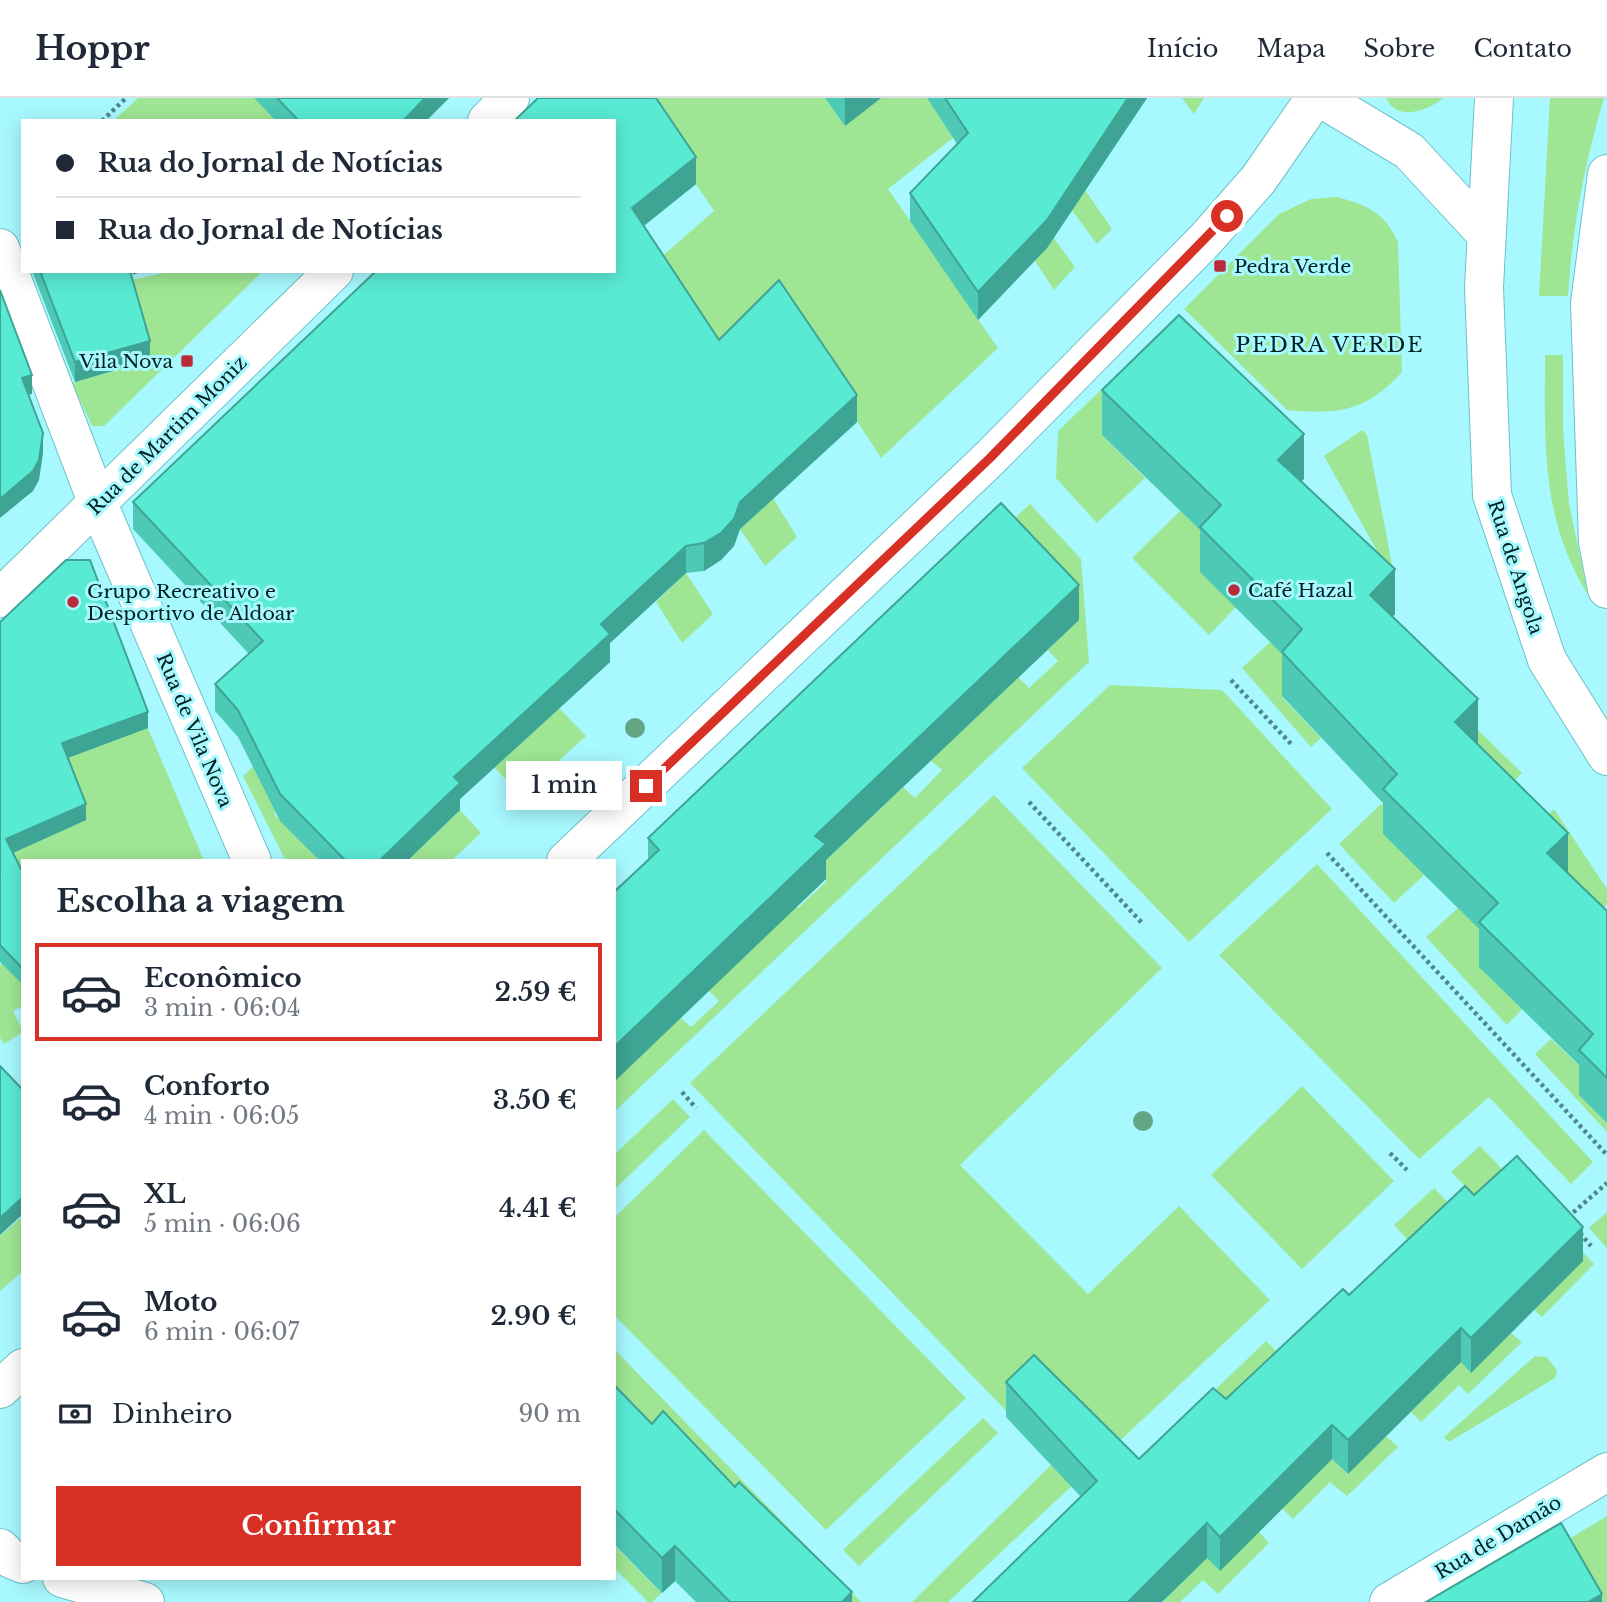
<!DOCTYPE html>
<html lang="pt">
<head>
<meta charset="utf-8">
<style>
  :root { --surface:#fff; --page:#f2f2f3; --text:#1f2937; --muted:#747a83; --line:#e0e1e3; --accent:#d93025 }
  body { margin:0; font-family:"Libre Baskerville",serif; background:var(--page); color:var(--text); height:100vh; display:flex; flex-direction:column; font-size:26px; white-space:nowrap }
  * { box-sizing:border-box; margin:0 }
  p { font-size:23px; color:var(--muted) }
  .icon { flex:none; width:38px; height:38px; fill:none; stroke:currentColor; stroke-width:2; stroke-linecap:round; stroke-linejoin:round }
  .map { position:relative; flex:1; overflow:hidden }
  .sheet { position:absolute; left:21px; top:761px; width:595px; height:721px; display:flex; flex-direction:column; background:var(--surface); border-radius:0px; box-shadow:0 4px 18px #0003 }
  .sheet>* { flex:none }
  .hud { position:absolute; left:21px; top:21px; width:595px; height:154px; border-radius:0px; box-shadow:0 4px 18px #0003; display:grid; align-content:center; height:154px; padding:0 35px; background:var(--surface) }
  .end { position:absolute; width:32px; height:32px; margin:-16px; border:9px solid #d93025; background:#fff; box-shadow:0 0 0 4px #fff }
  .from { border-radius:50% }
  .bubble { position:absolute; height:49px; border-radius:0px; background:var(--surface); box-shadow:0 4px 18px #0003; font-size:23px; font-weight:600; line-height:49px; text-align:center }
  .hud b { display:flex; align-items:center; gap:24px; height:66px; font-size:26px }
  .hud b+b { border-top:2px solid var(--line) }
  .hud i { width:18px; height:18px; background:var(--text) }
  ul { padding:0; list-style:none }
  li { display:flex; align-items:center; gap:21px; height:98px; margin:0 14px 10px; padding:0 21px; border:4px solid transparent; border-radius:0px }
  li div { flex:1 }
  li b { display:block; font-size:26px }
  li em { font-style:normal; font-weight:600 }
  li.selected { border-color:var(--accent) }
  li>.icon { width:63px; height:63px; stroke-width:1.5 }
  h2 { padding:0 35px; font-size:32px; line-height:84px }
  .pay { display:flex; align-items:center; gap:18px; height:77px; padding:0 35px; font-size:26px }
  .pay p { margin-inline-start:auto }
  .action { display:flex; gap:14px; margin-top:auto; padding:14px 35px }
  .action a { flex:1; height:80px; border-radius:0px; background:var(--accent); color:#fff; font-size:28px; font-weight:600; line-height:80px; text-align:center }
  header { display:flex; align-items:center; gap:42px; box-sizing:border-box; height:98px; padding:0 35px; background:var(--surface); border-bottom:2px solid var(--line) }
  header strong { font-size:33px }
  nav { display:flex; gap:38px; margin-inline-start:auto; font-size:24px }
  .map>svg:first-child { display:block }
</style>
</head>
<body>
<header>
<strong>Hoppr</strong>
<nav><a>Início</a><a>Mapa</a><a>Sobre</a><a>Contato</a></nav>
</header>
<div class="map">
<svg width="1607" height="1504" viewBox="0 0 1607 1504">
  <rect width="100%" height="100%" fill="#a7f9ff"/>
  <g fill="#9fe694">
    <polygon points="138,0 254,0 276,23 113,23"/>
    <polygon points="638,0 825,0 845,28 881,0 927,0 953,40 888,91 998,250 881,360 857,323 719,269 651,168 714,113"/>
    <polygon points="1182,0 1204,0 1194,16"/>
    <path d="M1386 0H1443C1428 13 1397 24 1386 0Z"/>
    <path d="M1550 0H1604C1585 64 1572 130 1568 198H1539Z"/>
    <polygon points="1032,15 1112,131 1097,146 1011,31"/>
    <polygon points="987,48 1075,169 1054,192 1035,163"/>
    <path d="M1337 99C1367 107 1385 115 1398 144L1402 274C1367 313 1338 317 1287 312L1184 211 1279 116 1311 101Z"/>
    <polygon points="173,173 263,173 104,328 92,328 72,285 149,262 127,183"/>
    <polygon points="1165,231 1102,337 1145,380 1097,425 1056,380 1058,333"/>
    <path d="M1545 257H1563V332L1569 406 1588 497C1540 419 1545 345 1545 257Z"/>
    <polygon points="1362,332 1367,337 1392,466 1386,469 1324,358"/>
    <polygon points="773,400 797,439 765,468 740,431"/>
    <polygon points="1030,406 1081,461 1089,564 614,1014 614,983 680,919 691,929 719,903 709,893 786,799 798,810 827,783 815,773 903,689 915,700 942,672 930,662 1018,579 1029,590 1058,563 1048,552 1079,522 968,463"/>
    <polygon points="1180,413 1221,452 1236,509 1209,537 1132,460"/>
    <polygon points="686,475 713,516 682,545 656,504"/>
    <polygon points="1270,544 1302,576 1282,599 1321,640 1311,649 1242,570"/>
    <polygon points="1110,587 1222,592 1332,711 1189,844 1022,670"/>
    <polygon points="559,610 586,638 521,697 494,669"/>
    <polygon points="371,621 274,716 320,763 286,763 243,678 297,628"/>
    <polygon points="48,625 148,630 204,763 23,763 23,823 0,759"/>
    <polygon points="1473,627 1522,675 1492,706 1455,669"/>
    <polygon points="994,697 1162,870 960,1067 1088,1196 1179,1108 1270,1202 948,1504 912,1504 1051,1367 1059,1376 1013,1320 690,985"/>
    <polygon points="1381,706 1397,721 1424,777 1394,805 1339,746"/>
    <polygon points="1554,711 1607,791 1607,806 1580,831 1526,739"/>
    <polygon points="460,712 481,735 451,763 407,763"/>
    <polygon points="1317,766 1593,1064 1571,1086 1489,999 1419,1061 1219,857"/>
    <polygon points="1458,810 1498,849 1480,869 1522,911 1507,927 1426,839"/>
    <polygon points="23,853 23,908 13,913 23,934 4,946 0,940 0,867"/>
    <polygon points="1551,941 1593,981 1579,997 1607,1025 1607,1034 1535,956"/>
    <polygon points="1302,988 1394,1083 1302,1171 1211,1077"/>
    <polygon points="673,1001 690,1019 614,1092 614,1057"/>
    <polygon points="704,1032 966,1300 826,1432 614,1217 614,1120"/>
    <polygon points="1480,1048 1594,1166 1542,1219 1534,1212 1582,1163 1492,1115 1451,1074"/>
    <polygon points="1434,1090 1465,1122 1434,1171 1394,1127"/>
    <polygon points="1607,1114 1607,1150 1589,1130"/>
    <polygon points="23,1118 23,1173 0,1193 0,1138"/>
    <polygon points="1511,1235 1522,1244 1468,1296 1459,1287 1421,1324 1411,1314 1461,1264"/>
    <polygon points="1266,1243 1302,1278 1170,1335"/>
    <polygon points="614,1251 861,1504 827,1504 614,1321"/>
    <polygon points="1535,1258 1547,1259 1557,1272 1555,1280 1449,1344 1444,1339"/>
    <polygon points="983,1320 998,1335 859,1468 843,1452"/>
    <polygon points="1386,1338 1398,1349 1347,1398 1330,1384 1293,1421 1282,1410 1332,1361 1348,1376"/>
    <polygon points="1607,1418 1607,1504 1581,1504 1488,1490"/>
    <polygon points="1259,1434 1269,1445 1218,1496 1203,1482 1180,1504 1163,1504 1207,1459 1220,1473"/>
    <polygon points="614,1447 662,1495 652,1504 648,1504 614,1470"/>
  </g>
  <g fill="none" stroke-linecap="round" stroke-linejoin="round">
    <g stroke="#6fc0c6" stroke-width="40">
      <g id="minor">
        <polyline points="1321,0 1409,53 1486,136"/>
        <polyline points="1494,0 1484,189 1492,397 1547,562 1607,658"/>
        <polyline points="487,23 510,0"/>
        <polyline points="1607,76 1590,205 1598,444 1607,491"/>
        <polyline points="0,150 98,406 252,763"/>
        <polyline points="0,500 334,173"/>
        <polyline points="566,763 990,360 1206,141 1258,82 1315,0"/>
        <polyline points="0,1291 23,1270"/>
        <polyline points="0,1450 11,1461 23,1466"/>
        <polyline points="62,1480 145,1504"/>
        <polyline points="1389,1504 1607,1374"/>
      </g>
    </g>
    <g stroke="#4f878b" stroke-width="4.5" stroke-dasharray="3.5 3.5" stroke-linecap="butt">
      <polyline points="102,23 126,0"/>
      <polyline points="126,176 139,173"/>
      <polyline points="1231,582 1292,647"/>
      <polyline points="1029,704 1143,826"/>
      <polyline points="1327,755 1607,1057"/>
      <polyline points="682,994 696,1010"/>
      <polyline points="1390,1055 1407,1072"/>
      <polyline points="1568,1119 1607,1085"/>
      <polyline points="1580,1135 1591,1148"/>
    </g>
    <use href="#minor" stroke="#fff" stroke-width="38"/>
  </g>
  <g fill="#62a685">
    <circle cx="635" cy="630" r="10"/>
    <circle cx="557" cy="698" r="10"/>
    <circle cx="1143" cy="1023" r="10"/>
  </g>
  <g fill="#4dc9b6">
    <polygon points="254,0 449,0 426,23 276,23"/>
    <polygon points="825,0 881,0 845,28"/>
    <polygon points="927,0 1147,0 1047,150 978,222 910,123 910,95 957,46"/>
    <polygon points="614,23 696,86 644,128 719,242 857,324 740,431 734,448 721,462 704,473 686,475 610,545 610,564 460,701 460,712 407,763 320,763 280,723 238,639 215,613 215,586 249,556 133,431 133,404"/>
    <polygon points="32,173 130,173 150,262 75,284"/>
    <polygon points="1102,292 1304,381 1301,383 1395,516 1393,518 1478,646 1568,775 1607,813 1607,1025 1579,997 1579,967 1479,869 1479,831 1383,736 1383,705 1282,598 1282,556 1200,474 1200,432 1102,337"/>
    <polygon points="1079,522 826,762 826,781 648,762 648,740"/>
    <polygon points="0,524 148,630 68,660 86,722 13,755 23,775 23,887 0,864"/>
    <polygon points="1474,1097 1583,1163 1471,1275 1461,1264 1348,1376 1332,1361 1220,1473 1207,1460 1162,1504 973,1504 1081,1399 1006,1319 1006,1284 1139,1361 1226,1301 1349,1197"/>
    <polygon points="614,1287 652,1326 735,1389 852,1504 696,1504 675,1483 662,1495 614,1446"/>
  </g>
  <g fill="#3ea494">
    <polygon points="425,0 449,0 426,23 403,23"/>
    <polygon points="845,0 881,0 845,28"/>
    <polygon points="1128,0 1147,0 1047,150 978,222 978,194"/>
    <polygon points="696,59 696,86 632,137 632,110"/>
    <polygon points="150,243 150,262 75,284 75,264"/>
    <polygon points="32,277 32,296 22,299 22,280"/>
    <polygon points="857,297 857,324 740,431 734,448 721,462 704,473 704,445 740,404"/>
    <polygon points="43,335 43,355 39,382 33,393 0,420 0,401"/>
    <polygon points="1304,336 1304,381 1278,406 1278,362"/>
    <polygon points="686,448 686,475 610,545 610,564 460,701 460,712 407,763 379,763 454,679 601,526"/>
    <polygon points="1395,471 1395,516 1370,541 1370,497"/>
    <polygon points="1079,487 1079,522 826,762 826,781 614,984 614,949 815,738"/>
    <polygon points="1478,601 1478,646 1455,669 1455,624"/>
    <polygon points="148,614 148,630 62,662 62,645"/>
    <polygon points="86,706 86,722 6,758 6,741"/>
    <polygon points="1568,735 1568,780 1547,755"/>
    <polygon points="23,1099 23,1116 0,1137 0,1120"/>
    <polygon points="1583,1129 1583,1163 1471,1275 1471,1240"/>
    <polygon points="1461,1230 1461,1264 1348,1376 1348,1342"/>
    <polygon points="1332,1327 1332,1361 1220,1473 1220,1439"/>
    <polygon points="1207,1425 1207,1460 1162,1504 1128,1504"/>
    <polygon points="675,1448 675,1483 662,1495 662,1460"/>
    <polygon points="852,1494 852,1504 842,1504"/>
    <polygon points="1602,1496 1602,1504 1588,1504"/>
  </g>
  <g fill="#59ead4" stroke="#3ea494" stroke-width="2">
    <polygon points="277,0 425,0 403,23 299,23"/>
    <polygon points="538,0 656,0 696,59 632,110 719,242 779,182 857,297 740,404 734,421 721,435 704,445 686,448 601,526 610,536 454,679 460,685 379,763 346,763 280,696 238,612 215,586 263,543 133,404 376,173 614,173 614,23 514,23"/>
    <polygon points="945,0 1128,0 1047,122 978,194 910,95 968,35"/>
    <polygon points="40,173 130,173 150,243 75,264"/>
    <polygon points="0,192 32,277 22,280 43,335 39,362 33,373 0,401"/>
    <polygon points="1179,217 1304,336 1278,362 1395,471 1370,497 1478,601 1455,624 1568,735 1547,755 1607,813 1607,980 1579,952 1593,936 1479,824 1498,805 1383,691 1397,676 1282,554 1302,531 1200,429 1221,407 1102,292"/>
    <polygon points="1001,405 1079,487 815,738 826,746 614,949 614,794 659,752 648,740"/>
    <polygon points="66,462 90,462 148,614 62,645 86,706 6,741 23,775 23,871 0,847 0,524"/>
    <polygon points="0,968 23,992 23,1099 0,1120"/>
    <polygon points="1517,1058 1583,1129 1471,1240 1461,1230 1348,1342 1332,1327 1220,1439 1207,1425 1128,1504 973,1504 1097,1383 1006,1284 1034,1257 1139,1361 1213,1290 1226,1301 1343,1191 1349,1197 1465,1088 1474,1097"/>
    <polygon points="614,1287 652,1326 663,1313 735,1389 739,1384 852,1494 842,1504 730,1504 675,1448 662,1460 614,1411"/>
    <polygon points="1561,1425 1602,1496 1588,1504 1426,1504"/>
  </g>
  <g fill="none" stroke-linecap="round" stroke-linejoin="round">
    <polyline stroke="#d93025" stroke-width="9" points="646,688 990,360 1227,118"/>
  </g>
  <g fill="#bb2a39" stroke="#a7f9ff" stroke-width="2.5">
    <rect x="1213" y="161" width="14" height="14" rx="3.5"/>
    <rect x="180" y="256" width="14" height="14" rx="3.5"/>
    <circle cx="1234" cy="492" r="7"/>
    <circle cx="73" cy="504" r="7"/>
  </g>
  <g text-anchor="middle" stroke-width="6" stroke-linejoin="round" paint-order="stroke">
    <g font-size="19" fill="#002022" stroke="#a7f9ff" text-anchor="start">
      <text x="1234" y="175">Pedra Verde</text>
      <text x="173" y="270" text-anchor="end">Vila Nova</text>
      <text x="1248" y="499">Café Hazal</text>
      <text x="87" y="500">Grupo Recreativo e<tspan x="87" dy="22">Desportivo de Aldoar</tspan></text>
    </g>
    <g font-size="19" fill="#002022" stroke="#a7f9ff">
      <text transform="translate(167 337) rotate(-45)" y="7">Rua de Martim Moniz</text>
      <text transform="translate(1516 469) rotate(72)" y="7">Rua de Angola</text>
      <text transform="translate(195 632) rotate(67)" y="7">Rua de Vila Nova</text>
      <text transform="translate(1498 1439) rotate(-31)" y="7">Rua de Damão</text>
    </g>
    <g font-size="21" letter-spacing="2" fill="#002022" stroke="#a7f9ff">
      <text x="1330" y="254">PEDRA VERDE</text>
    </g>
  </g>
</svg>
<i class="end from" style="left:1227px;top:118px"></i>
<i class="end" style="left:646px;top:688px"></i>
<div class="bubble" style="left:506px;top:663px;width:116px">1 min</div>
<div class="hud">
<b><i class="from"></i>Rua do Jornal de Notícias</b>
<b><i></i>Rua do Jornal de Notícias</b>
</div>
<section class="sheet">
<h2>Escolha a viagem</h2>
<ul>
<li class="selected"><svg class="icon" aria-label="car" viewBox="0 0 24 24"><path d="M5 17H2v-5l4-1 3-4h7l3 4 3 1v5h-3M9 17h6M6 11h13"/><circle cx="7" cy="17" r="2"/><circle cx="17" cy="17" r="2"/></svg><div><b>Econômico</b><p>3 min · 06:04</p></div><em>2.59 €</em></li>
<li><svg class="icon" aria-label="car" viewBox="0 0 24 24"><path d="M5 17H2v-5l4-1 3-4h7l3 4 3 1v5h-3M9 17h6M6 11h13"/><circle cx="7" cy="17" r="2"/><circle cx="17" cy="17" r="2"/></svg><div><b>Conforto</b><p>4 min · 06:05</p></div><em>3.50 €</em></li>
<li><svg class="icon" aria-label="car" viewBox="0 0 24 24"><path d="M5 17H2v-5l4-1 3-4h7l3 4 3 1v5h-3M9 17h6M6 11h13"/><circle cx="7" cy="17" r="2"/><circle cx="17" cy="17" r="2"/></svg><div><b>XL</b><p>5 min · 06:06</p></div><em>4.41 €</em></li>
<li><svg class="icon" aria-label="car" viewBox="0 0 24 24"><path d="M5 17H2v-5l4-1 3-4h7l3 4 3 1v5h-3M9 17h6M6 11h13"/><circle cx="7" cy="17" r="2"/><circle cx="17" cy="17" r="2"/></svg><div><b>Moto</b><p>6 min · 06:07</p></div><em>2.90 €</em></li>
</ul>
<div class="pay"><svg class="icon" aria-label="cash" viewBox="0 0 24 24"><path d="M3 7h18v10H3z"/><circle cx="12" cy="12" r="2"/></svg>Dinheiro<p>90 m</p></div>
<div class="action"><a>Confirmar</a></div>
</section>
</div>
</body>
</html>
